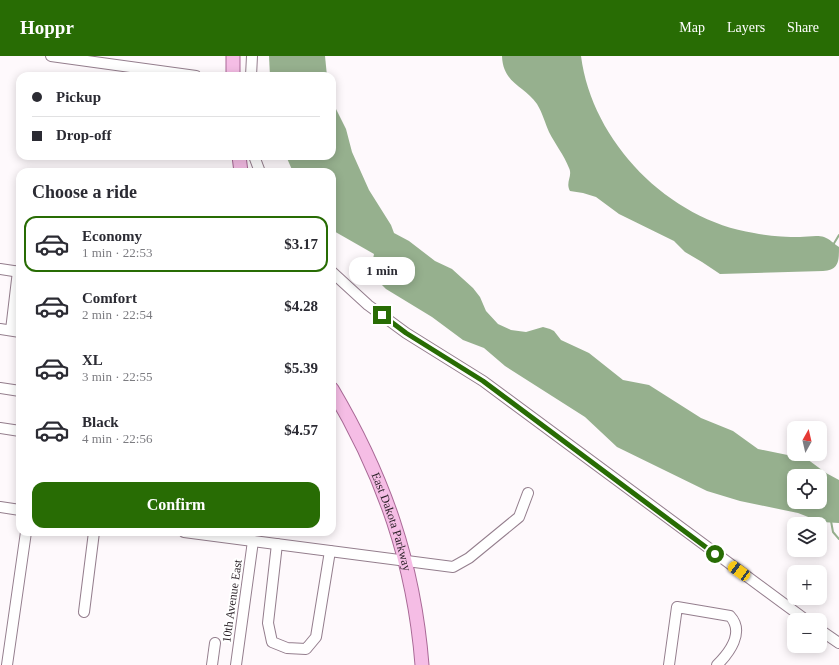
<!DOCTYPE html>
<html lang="en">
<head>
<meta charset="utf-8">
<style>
  :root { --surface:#fff; --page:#f2f2f3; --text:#2b2b33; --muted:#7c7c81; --line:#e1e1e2; --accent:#286c04 }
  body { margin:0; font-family:Georgia,serif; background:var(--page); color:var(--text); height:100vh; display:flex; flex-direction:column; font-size:15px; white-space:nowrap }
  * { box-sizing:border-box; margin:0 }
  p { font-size:13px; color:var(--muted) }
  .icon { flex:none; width:22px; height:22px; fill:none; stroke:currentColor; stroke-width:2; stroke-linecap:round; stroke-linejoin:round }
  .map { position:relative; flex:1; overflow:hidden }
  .sheet { position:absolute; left:16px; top:112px; width:320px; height:368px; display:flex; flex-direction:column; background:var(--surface); border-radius:12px; box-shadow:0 2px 10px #0003 }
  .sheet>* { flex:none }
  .guide { position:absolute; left:16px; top:16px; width:320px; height:88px; border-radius:12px; box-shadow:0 2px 10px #0003; display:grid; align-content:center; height:88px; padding:0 16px; background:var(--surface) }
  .needle { width:26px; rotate:8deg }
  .buttons { position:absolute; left:787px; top:365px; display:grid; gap:8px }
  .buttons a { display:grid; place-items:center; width:40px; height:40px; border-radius:8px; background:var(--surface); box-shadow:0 2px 10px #0003; font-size:20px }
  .end { position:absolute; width:18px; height:18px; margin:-9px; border:5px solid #286c04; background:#fff; box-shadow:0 0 0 2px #fff }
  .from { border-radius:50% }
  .bubble { position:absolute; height:28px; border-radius:12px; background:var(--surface); box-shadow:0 2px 10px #0003; font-size:13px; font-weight:800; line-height:28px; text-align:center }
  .car { position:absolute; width:12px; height:24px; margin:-12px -6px; border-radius:5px; box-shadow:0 0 3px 1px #0007; background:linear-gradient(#f5c518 24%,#345 0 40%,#f5c518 0 76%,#345 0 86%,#f5c518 0) }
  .guide b { display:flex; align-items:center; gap:14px; height:38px; font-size:15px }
  .guide b+b { border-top:1px solid var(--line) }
  .guide i { width:10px; height:10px; background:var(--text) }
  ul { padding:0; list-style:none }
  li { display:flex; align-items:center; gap:12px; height:56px; margin:0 8px 6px; padding:0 8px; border:2px solid transparent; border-radius:12px }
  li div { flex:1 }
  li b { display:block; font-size:15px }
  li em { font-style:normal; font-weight:800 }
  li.current { border-color:var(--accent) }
  li>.icon { width:36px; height:36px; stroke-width:1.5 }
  h2 { padding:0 16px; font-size:18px; line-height:48px }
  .cta { display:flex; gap:8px; margin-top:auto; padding:8px 16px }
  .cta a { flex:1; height:46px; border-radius:12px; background:var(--accent); color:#fff; font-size:16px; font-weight:800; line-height:46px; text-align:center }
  header { display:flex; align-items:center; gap:24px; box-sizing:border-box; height:56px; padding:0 20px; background:var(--accent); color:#fff }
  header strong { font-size:19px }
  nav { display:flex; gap:22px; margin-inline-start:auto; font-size:14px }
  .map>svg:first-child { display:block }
</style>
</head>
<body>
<header>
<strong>Hoppr</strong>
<nav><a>Map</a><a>Layers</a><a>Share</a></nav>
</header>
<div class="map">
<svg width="839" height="609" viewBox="0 0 839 609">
  <rect width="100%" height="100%" fill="#fef9fc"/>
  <g fill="#96b08e" fill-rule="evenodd">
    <polygon points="269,0 325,0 327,20 270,20"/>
    <path d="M502 0H581C592 86 669 164 754 177 769 180 785 181 800 181 807 181 817 179 824 181 830 183 834 188 839 191 839 205 839 214 823 215L720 218 702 206 685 196 674 185 619 158 596 141 583 137 570 135C565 126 573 120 569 112 564 99 555 88 549 76 545 67 543 58 537 48 525 30 503 28 502 0Z"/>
    <path d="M332 45 346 73 352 96 369 134 391 169 394 177 409 185 435 205 452 213 473 232 480 241 486 255 498 268 511 274 526 276 543 271 550 273 554 275 561 284 589 297 623 324 649 329 701 362 733 375 758 393 807 403 826 417 839 424V467L821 466 798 457 740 445 707 435 617 391 585 361 505 310 484 292 463 284 432 261 386 233 374 221 372 208 374 198 332 174V116H293L286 100H332ZM794 420H820V446H794Z"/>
  </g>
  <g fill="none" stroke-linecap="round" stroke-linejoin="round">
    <g stroke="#96b08e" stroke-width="2">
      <polyline points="833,189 839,179"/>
      <polyline points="831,465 833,476 839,483"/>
    </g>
    <g stroke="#947e8d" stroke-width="12">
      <g id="minor">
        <polyline points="51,0 196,20"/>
        <polyline points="251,20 252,0"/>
        <polyline points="254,100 260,116"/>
        <polyline points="0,213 20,216"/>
        <polyline points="332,216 368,249 406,277 483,325 806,564"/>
        <polyline points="0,273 20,276"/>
        <polyline points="11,274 18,215"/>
        <polyline points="0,332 20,335"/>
        <polyline points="0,372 20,375"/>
        <polyline points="0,451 20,454"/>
        <polyline points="184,476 453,511 469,502 519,461 528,437"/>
        <polyline points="277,488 268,567 272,586 287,592 306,593 316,581 330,495"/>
        <polyline points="84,556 94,476"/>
        <polyline points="820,574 839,587"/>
        <polyline points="7,609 26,476"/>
        <polyline points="212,609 215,587"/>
        <polyline points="236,609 253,485"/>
        <path d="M669 609 677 551 730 560C745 576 729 597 717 609"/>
      </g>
    </g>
    <g stroke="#a96996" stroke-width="15">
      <g id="major">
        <polyline points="233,20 233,0"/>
        <polyline points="239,100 241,116"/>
        <path id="s1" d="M332 333C384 421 414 507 422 609"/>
      </g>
    </g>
    <use href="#minor" stroke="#fff" stroke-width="10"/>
    <use href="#major" stroke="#f5bde5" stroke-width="13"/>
  </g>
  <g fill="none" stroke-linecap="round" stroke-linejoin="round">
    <polyline stroke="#286c04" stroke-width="5" points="382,259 406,277 483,325 715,498"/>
  </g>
  <g text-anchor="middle" stroke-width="4" stroke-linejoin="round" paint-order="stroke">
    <g font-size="12" fill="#281f25" stroke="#fff">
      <text dy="4" stroke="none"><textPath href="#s1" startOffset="146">East Dakota Parkway</textPath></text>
      <text transform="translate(232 545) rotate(-82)" y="4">10th Avenue East</text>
    </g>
  </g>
</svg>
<div class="buttons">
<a><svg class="needle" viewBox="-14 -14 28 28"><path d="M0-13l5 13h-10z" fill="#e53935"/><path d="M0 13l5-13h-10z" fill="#7c7c81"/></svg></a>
<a><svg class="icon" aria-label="locate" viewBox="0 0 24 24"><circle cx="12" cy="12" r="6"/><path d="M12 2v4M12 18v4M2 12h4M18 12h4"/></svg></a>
<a><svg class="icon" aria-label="layers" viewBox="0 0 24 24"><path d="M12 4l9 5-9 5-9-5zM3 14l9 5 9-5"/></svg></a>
<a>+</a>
<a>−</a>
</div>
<i class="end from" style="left:715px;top:498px"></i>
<i class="end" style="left:382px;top:259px"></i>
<div class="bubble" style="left:349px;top:201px;width:66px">1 min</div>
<i class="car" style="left:739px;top:515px;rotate:306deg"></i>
<div class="guide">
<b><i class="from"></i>Pickup</b>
<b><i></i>Drop-off</b>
</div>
<section class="sheet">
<h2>Choose a ride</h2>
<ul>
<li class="current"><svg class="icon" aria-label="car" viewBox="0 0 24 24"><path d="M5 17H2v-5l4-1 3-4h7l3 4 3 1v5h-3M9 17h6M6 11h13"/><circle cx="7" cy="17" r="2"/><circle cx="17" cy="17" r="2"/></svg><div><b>Economy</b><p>1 min · 22:53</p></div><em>$3.17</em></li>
<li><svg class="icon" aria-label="car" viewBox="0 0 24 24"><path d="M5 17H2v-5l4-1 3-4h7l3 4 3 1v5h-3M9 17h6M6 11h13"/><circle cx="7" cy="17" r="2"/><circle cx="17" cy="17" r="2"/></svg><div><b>Comfort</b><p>2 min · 22:54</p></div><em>$4.28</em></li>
<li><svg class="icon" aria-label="car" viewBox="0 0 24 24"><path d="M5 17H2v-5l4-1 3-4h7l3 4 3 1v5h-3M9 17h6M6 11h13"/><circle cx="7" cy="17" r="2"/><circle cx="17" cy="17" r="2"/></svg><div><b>XL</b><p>3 min · 22:55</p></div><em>$5.39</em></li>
<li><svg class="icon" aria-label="car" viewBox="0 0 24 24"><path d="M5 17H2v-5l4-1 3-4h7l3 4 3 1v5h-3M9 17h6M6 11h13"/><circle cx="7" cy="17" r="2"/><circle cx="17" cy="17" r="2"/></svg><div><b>Black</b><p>4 min · 22:56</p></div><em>$4.57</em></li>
</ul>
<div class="cta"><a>Confirm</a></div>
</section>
</div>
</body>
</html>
